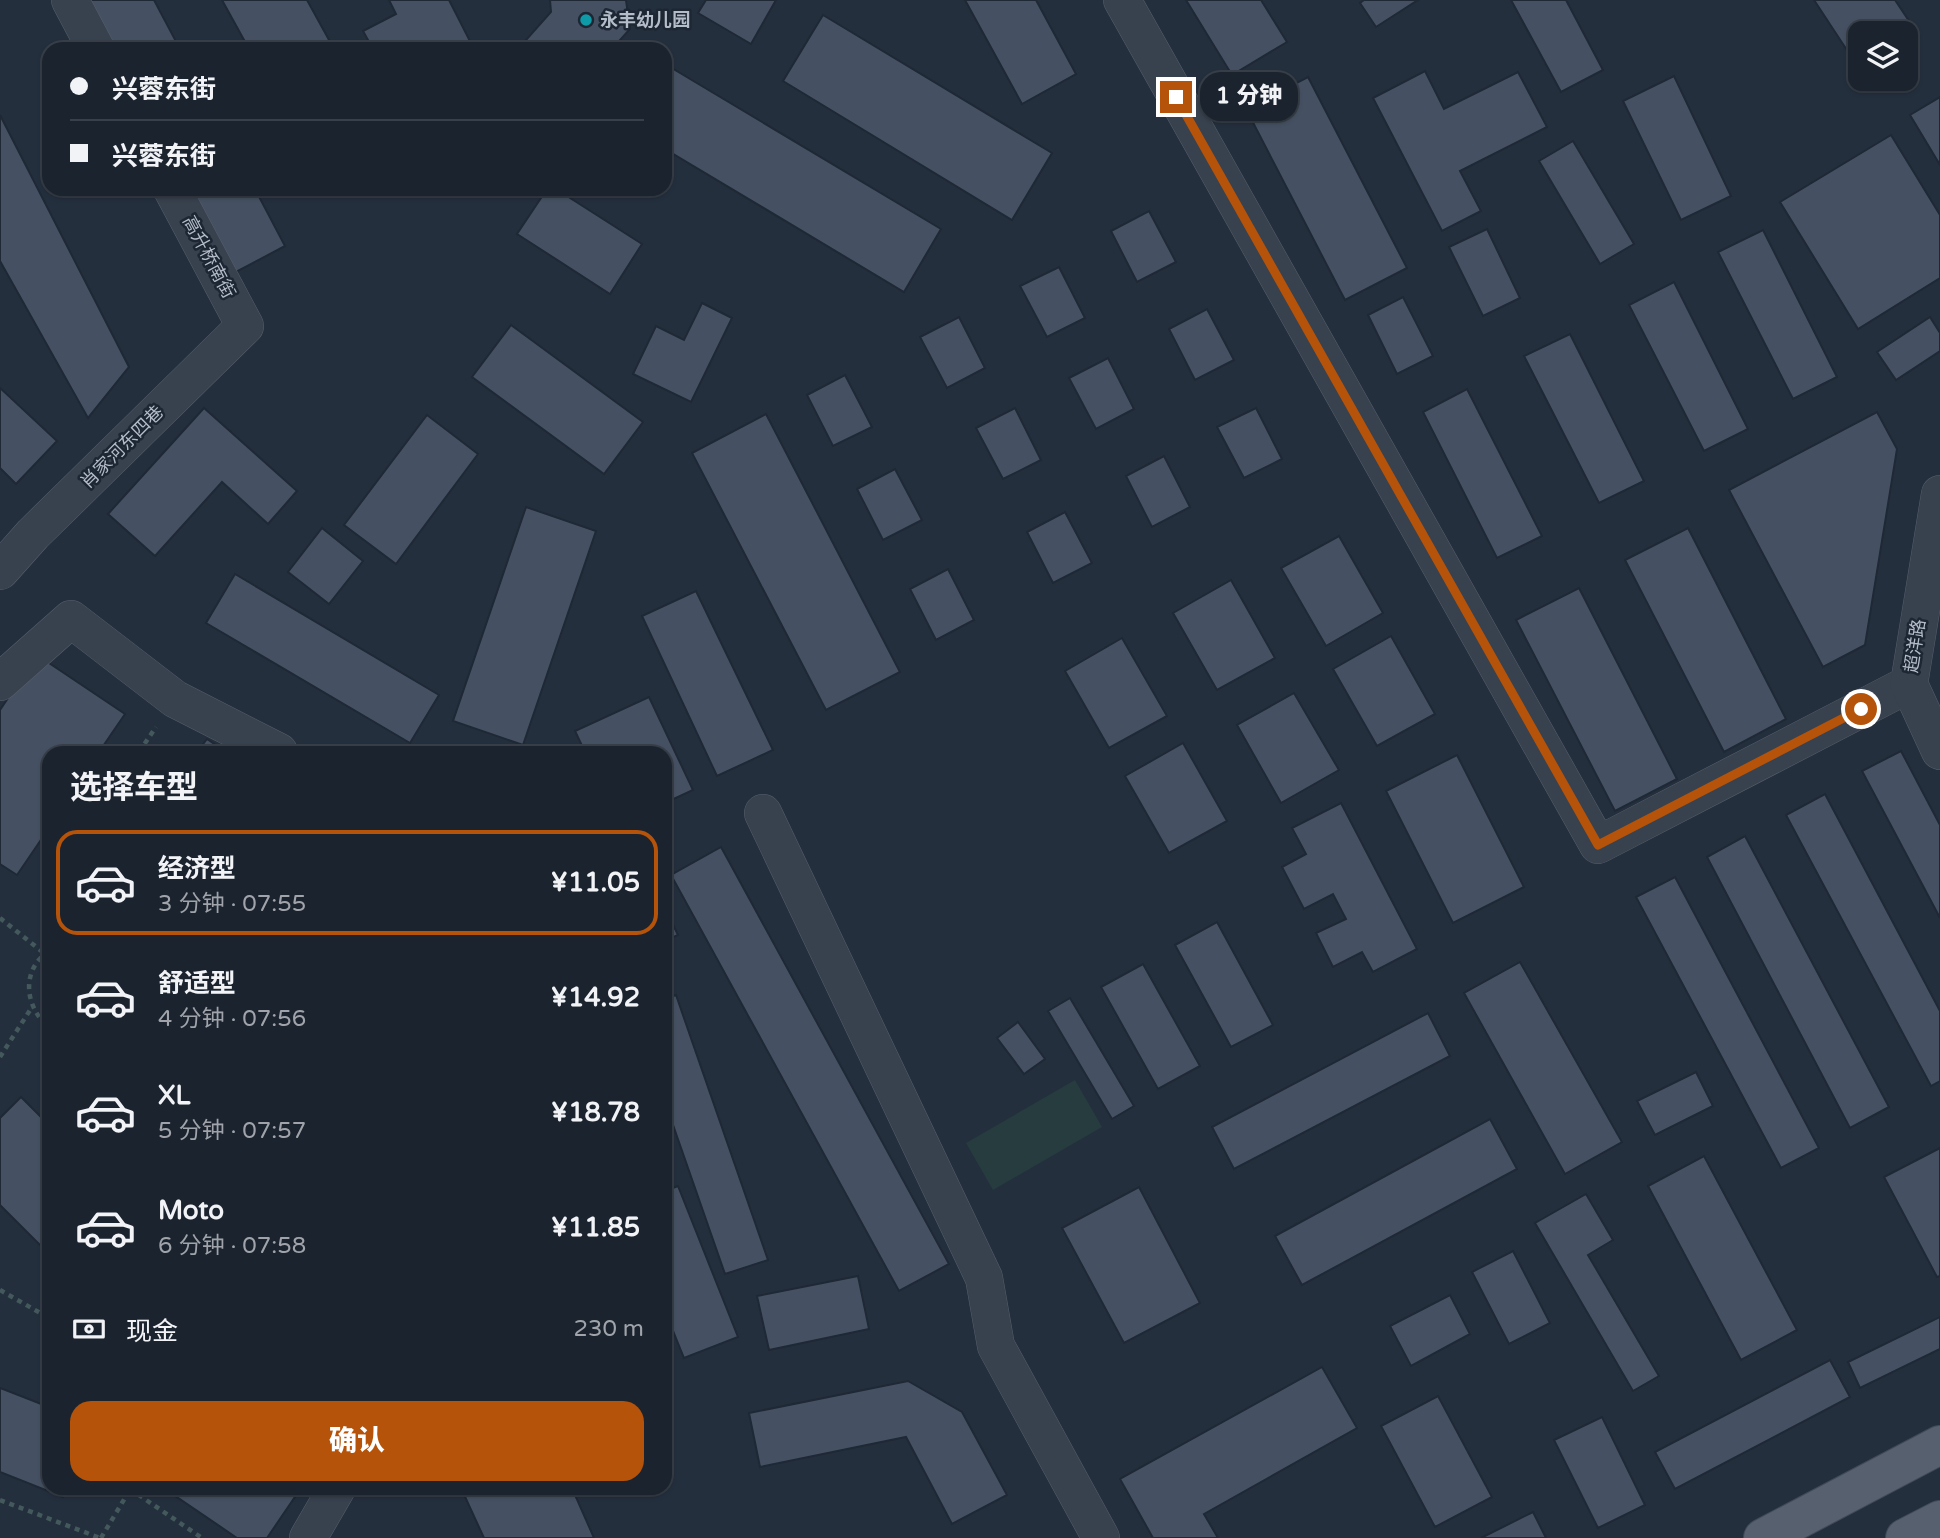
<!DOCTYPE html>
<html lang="zh">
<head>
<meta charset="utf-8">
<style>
  :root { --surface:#1b232e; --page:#282f3a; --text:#f1f3f6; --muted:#a0a4aa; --line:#39404a; --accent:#b45309 }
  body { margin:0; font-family:"Varela Round","Noto Sans SC",sans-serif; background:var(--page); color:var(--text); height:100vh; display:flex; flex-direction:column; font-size:26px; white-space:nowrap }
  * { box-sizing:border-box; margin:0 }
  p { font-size:23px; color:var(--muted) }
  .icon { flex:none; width:38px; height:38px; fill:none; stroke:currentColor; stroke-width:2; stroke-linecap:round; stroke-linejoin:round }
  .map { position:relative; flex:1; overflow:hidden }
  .panel { position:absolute; left:42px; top:746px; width:630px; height:749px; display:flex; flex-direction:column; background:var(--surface); border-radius:21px; box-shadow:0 2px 5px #0004,0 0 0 2px var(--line) }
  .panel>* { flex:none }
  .guide { position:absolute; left:42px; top:42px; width:630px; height:154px; border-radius:21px; box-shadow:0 2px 5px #0004,0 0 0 2px var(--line); display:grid; align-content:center; height:154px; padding:0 28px; background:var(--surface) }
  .buttons { position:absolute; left:1848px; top:21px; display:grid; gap:14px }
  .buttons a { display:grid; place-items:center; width:70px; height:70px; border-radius:14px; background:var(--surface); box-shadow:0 2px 5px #0004,0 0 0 2px var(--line); font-size:35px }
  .end { position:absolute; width:32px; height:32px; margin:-16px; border:9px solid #b45309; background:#fff; box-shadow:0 0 0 4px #fff }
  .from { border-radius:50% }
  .bubble { position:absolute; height:49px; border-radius:21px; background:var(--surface); box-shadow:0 2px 5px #0004,0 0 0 2px var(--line); font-size:23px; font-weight:800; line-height:49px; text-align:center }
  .guide b { display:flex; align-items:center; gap:24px; height:66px; font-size:26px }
  .guide b+b { border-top:2px solid var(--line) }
  .guide i { width:18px; height:18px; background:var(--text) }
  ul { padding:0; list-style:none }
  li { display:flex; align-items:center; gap:21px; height:105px; margin:0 14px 10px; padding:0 14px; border:4px solid transparent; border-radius:21px }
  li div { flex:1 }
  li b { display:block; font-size:26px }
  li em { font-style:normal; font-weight:800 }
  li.active { border-color:var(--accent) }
  li>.icon { width:63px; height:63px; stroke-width:1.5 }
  h2 { padding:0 28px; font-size:32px; line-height:84px }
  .pay { display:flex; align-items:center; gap:18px; height:77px; padding:0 28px; font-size:26px }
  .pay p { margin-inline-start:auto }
  .cta { display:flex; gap:14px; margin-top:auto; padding:14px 28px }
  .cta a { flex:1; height:80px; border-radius:21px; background:var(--accent); color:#fff; font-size:28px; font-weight:800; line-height:80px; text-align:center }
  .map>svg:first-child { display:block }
</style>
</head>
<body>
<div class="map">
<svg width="1940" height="1538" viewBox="0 0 1940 1538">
  <rect width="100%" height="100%" fill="#242f3e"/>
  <polygon fill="#263c3f" points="1075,1080 1102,1127 993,1190 966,1143"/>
  <g fill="#455162" stroke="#1f2835" stroke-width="2">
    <polygon points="89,0 154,0 180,49 115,49"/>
    <polygon points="222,0 307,0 334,49 249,49"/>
    <polygon points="389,0 449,0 474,49 373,49 363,31 396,14"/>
    <polygon points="550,0 626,0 630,29 612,49 518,49 551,12"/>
    <polygon points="706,0 776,0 751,44 698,13"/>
    <polygon points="965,0 1036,0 1076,74 1022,104"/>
    <polygon points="1186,0 1261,0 1287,42 1232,75"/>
    <polygon points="1364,0 1418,0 1376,27 1360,3"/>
    <polygon points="1511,0 1566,0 1603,70 1561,92"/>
    <polygon points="1814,0 1895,0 1919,36 1906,45 1906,33 1860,33 1860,70"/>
    <polygon points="823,15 1052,153 1012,220 783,81"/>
    <polygon points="665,64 941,229 904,292 665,149"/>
    <polygon points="1425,71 1444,109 1518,72 1547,127 1460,171 1481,211 1442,231 1373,98"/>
    <polygon points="1674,76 1731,196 1681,220 1623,101"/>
    <polygon points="1308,77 1407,268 1345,300 1246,109"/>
    <polygon points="1940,97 1940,165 1910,115"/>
    <polygon points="0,115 129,367 88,418 0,261"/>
    <polygon points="1891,135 1940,215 1940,278 1858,329 1780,202"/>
    <polygon points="1573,141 1634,244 1600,264 1539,161"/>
    <polygon points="189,189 255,189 285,246 234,273"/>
    <polygon points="547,189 556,189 642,244 610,294 517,234"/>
    <polygon points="1149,211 1176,262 1137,282 1111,231"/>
    <polygon points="1487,229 1520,298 1483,316 1449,247"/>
    <polygon points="1763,230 1837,377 1793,399 1718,252"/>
    <polygon points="1059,267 1085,318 1047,337 1020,286"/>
    <polygon points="1674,282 1748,429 1704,451 1629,305"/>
    <polygon points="1403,297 1433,356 1397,374 1368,315"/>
    <polygon points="702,303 732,318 691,402 633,374 656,326 684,340"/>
    <polygon points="1207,309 1234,360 1195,380 1169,329"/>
    <polygon points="959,317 985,368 947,388 920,337"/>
    <polygon points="1930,317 1940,333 1940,351 1896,380 1877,352"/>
    <polygon points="511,325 643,422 604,474 472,377"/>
    <polygon points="1570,334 1644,481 1599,503 1524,356"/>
    <polygon points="1108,358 1134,409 1096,429 1069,378"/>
    <polygon points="845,375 872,427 833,446 807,395"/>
    <polygon points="0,388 57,441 16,484 0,468"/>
    <polygon points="1467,389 1542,536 1497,558 1423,412"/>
    <polygon points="204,408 297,491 268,524 222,482 155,556 108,514"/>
    <polygon points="1015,408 1041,460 1003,479 976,428"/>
    <polygon points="1256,408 1282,459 1244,478 1217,427"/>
    <polygon points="1877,412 1897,449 1865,645 1823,667 1729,490"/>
    <polygon points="766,414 900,672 826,710 692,453"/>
    <polygon points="427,415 478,454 396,564 344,525"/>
    <polygon points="1164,456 1190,507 1152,527 1126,476"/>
    <polygon points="895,469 922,520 883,540 857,489"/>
    <polygon points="526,507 596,531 523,745 453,721"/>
    <polygon points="1065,512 1092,563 1053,583 1027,532"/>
    <polygon points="322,528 363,561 329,604 288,572"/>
    <polygon points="1688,528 1786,719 1724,752 1625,560"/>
    <polygon points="1339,536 1383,613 1326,646 1281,568"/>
    <polygon points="948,569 974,620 936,640 910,589"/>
    <polygon points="235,574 439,695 410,743 206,623"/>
    <polygon points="1231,580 1275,658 1217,690 1173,613"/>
    <polygon points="1579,588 1677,779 1615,811 1516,620"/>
    <polygon points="696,591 773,750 717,776 642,616"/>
    <polygon points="1391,636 1435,714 1377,746 1333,669"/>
    <polygon points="1122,638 1167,716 1109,748 1065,671"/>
    <polygon points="37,655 125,714 99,752 49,752 49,828 17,875 0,864 0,710"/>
    <polygon points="1294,693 1339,770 1281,803 1237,725"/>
    <polygon points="649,697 693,790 665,803 665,752 585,752 575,731"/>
    <polygon points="207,739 226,752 197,752"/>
    <polygon points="1183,743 1227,821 1169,853 1125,776"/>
    <polygon points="1901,751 1940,825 1940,918 1862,771"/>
    <polygon points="1457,755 1524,887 1453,923 1386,791"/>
    <polygon points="1825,794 1940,1011 1940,1081 1931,1086 1786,815"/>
    <polygon points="1341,803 1417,949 1373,972 1362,952 1333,967 1316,933 1346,919 1333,894 1304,909 1282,867 1306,854 1292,828"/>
    <polygon points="1745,836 1889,1107 1850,1128 1707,857"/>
    <polygon points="721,847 949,1264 899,1291 671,875"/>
    <polygon points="1675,877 1819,1148 1781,1168 1636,897"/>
    <polygon points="665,908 678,935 665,941"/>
    <polygon points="1217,922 1273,1025 1231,1047 1175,945"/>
    <polygon points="1520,962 1622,1142 1565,1174 1464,993"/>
    <polygon points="1143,964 1200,1066 1158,1089 1101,987"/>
    <polygon points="676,995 768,1260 725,1274 665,1102 665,999"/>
    <polygon points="1070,998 1134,1106 1112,1119 1048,1011"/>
    <polygon points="1428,1013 1450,1056 1234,1169 1212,1127"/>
    <polygon points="1018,1022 1045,1059 1024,1074 997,1038"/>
    <polygon points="1696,1072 1713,1106 1655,1135 1637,1101"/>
    <polygon points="21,1097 49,1125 49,1254 0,1205 0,1118"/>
    <polygon points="1490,1119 1517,1169 1302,1285 1275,1236"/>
    <polygon points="1940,1148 1940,1276 1937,1277 1884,1177"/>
    <polygon points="1704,1156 1797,1330 1741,1360 1648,1186"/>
    <polygon points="678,1186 738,1337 684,1358 665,1311 665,1191"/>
    <polygon points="1139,1187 1200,1303 1124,1343 1062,1228"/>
    <polygon points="1586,1194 1613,1240 1588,1255 1659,1376 1633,1391 1535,1223"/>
    <polygon points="1513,1251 1550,1323 1509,1344 1472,1272"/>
    <polygon points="858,1276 869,1329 769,1350 757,1296"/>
    <polygon points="1450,1295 1470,1334 1411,1366 1390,1326"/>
    <polygon points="1940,1317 1940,1349 1860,1388 1848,1362"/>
    <polygon points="1830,1360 1850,1397 1675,1489 1655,1452"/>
    <polygon points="1322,1367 1357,1428 1204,1514 1218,1538 1153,1538 1120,1479"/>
    <polygon points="908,1381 962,1412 1007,1495 952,1524 906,1437 760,1467 749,1413"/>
    <polygon points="0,1388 49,1407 49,1488 67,1488 63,1497 0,1472"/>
    <polygon points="1438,1396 1492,1497 1435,1527 1381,1426"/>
    <polygon points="1602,1417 1645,1505 1598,1528 1554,1440"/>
    <polygon points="175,1488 301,1488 267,1538 237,1538 171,1493"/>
    <polygon points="461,1488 572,1488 594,1538 484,1538"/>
    <polygon points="1533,1512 1546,1538 1481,1538"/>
  </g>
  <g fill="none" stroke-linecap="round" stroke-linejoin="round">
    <g stroke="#565f6c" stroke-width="38">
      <g id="minor">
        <polyline points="70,0 96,49"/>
        <polyline points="1122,0 1598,845 1909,684"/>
        <polyline points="1940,494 1909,684 1940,751"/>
        <polyline points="0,571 33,534 245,326 172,189"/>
        <polyline points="0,682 71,619 175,699 279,752"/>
        <polyline points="763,813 984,1278 996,1346 1101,1538"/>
        <polyline points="308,1538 337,1488"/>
      </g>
    </g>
    <g stroke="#414a57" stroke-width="40">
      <g id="major">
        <polyline points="1763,1538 1940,1445"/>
        <polyline points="1905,1538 1940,1520"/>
      </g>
    </g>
    <g stroke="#44595c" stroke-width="4.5" stroke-dasharray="5 5" stroke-linecap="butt">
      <polyline points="139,752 156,727"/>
      <polyline points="0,918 45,954"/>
      <path d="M49 951C20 970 25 1008 49 1027"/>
      <polyline points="0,1057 32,1007"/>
      <polyline points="0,1290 49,1318"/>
      <polyline points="130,1489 202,1538"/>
      <polyline points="0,1500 100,1538"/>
      <polyline points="101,1538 131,1488"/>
    </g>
    <use href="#minor" stroke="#38414e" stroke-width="37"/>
    <use href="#major" stroke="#56606e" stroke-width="38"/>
  </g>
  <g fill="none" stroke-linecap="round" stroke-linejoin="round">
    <polyline stroke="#b45309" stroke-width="9" points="1176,97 1598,845 1861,709"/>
  </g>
  <circle fill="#0f9aa8" stroke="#1d2633" stroke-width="2.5" cx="586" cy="20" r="7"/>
  <g text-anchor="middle" stroke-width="5" stroke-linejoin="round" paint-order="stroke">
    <g font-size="18" font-weight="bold" fill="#b4bcc9" stroke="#1d2633" text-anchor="start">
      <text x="600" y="26">永丰幼儿园</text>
    </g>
    <g font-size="18" fill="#b4bcc9" stroke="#1d2633">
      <text transform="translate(209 257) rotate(62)" y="6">高升桥南街</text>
      <text transform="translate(122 447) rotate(-45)" y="6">肖家河东四巷</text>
      <text transform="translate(1915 646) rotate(-81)" y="6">超洋路</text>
    </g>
  </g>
</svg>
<div class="buttons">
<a><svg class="icon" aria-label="layers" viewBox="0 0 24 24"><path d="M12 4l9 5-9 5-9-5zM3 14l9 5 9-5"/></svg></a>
</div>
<i class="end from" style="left:1861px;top:709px"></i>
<i class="end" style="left:1176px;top:97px"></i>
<div class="bubble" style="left:1200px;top:72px;width:98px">1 分钟</div>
<div class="guide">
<b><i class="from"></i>兴蓉东街</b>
<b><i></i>兴蓉东街</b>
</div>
<section class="panel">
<h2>选择车型</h2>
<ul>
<li class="active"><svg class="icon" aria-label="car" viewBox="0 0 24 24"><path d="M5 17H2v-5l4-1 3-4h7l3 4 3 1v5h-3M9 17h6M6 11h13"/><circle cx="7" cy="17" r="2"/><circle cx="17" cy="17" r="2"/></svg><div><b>经济型</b><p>3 分钟 · 07:55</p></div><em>¥11.05</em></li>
<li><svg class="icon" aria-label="car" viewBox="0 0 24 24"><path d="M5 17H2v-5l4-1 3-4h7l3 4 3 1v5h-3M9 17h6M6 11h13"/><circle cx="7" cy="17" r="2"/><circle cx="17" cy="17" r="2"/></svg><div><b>舒适型</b><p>4 分钟 · 07:56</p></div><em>¥14.92</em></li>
<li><svg class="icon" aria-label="car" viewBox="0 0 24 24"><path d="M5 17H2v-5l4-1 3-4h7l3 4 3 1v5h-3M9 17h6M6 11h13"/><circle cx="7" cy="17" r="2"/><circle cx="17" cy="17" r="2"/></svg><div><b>XL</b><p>5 分钟 · 07:57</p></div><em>¥18.78</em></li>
<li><svg class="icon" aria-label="car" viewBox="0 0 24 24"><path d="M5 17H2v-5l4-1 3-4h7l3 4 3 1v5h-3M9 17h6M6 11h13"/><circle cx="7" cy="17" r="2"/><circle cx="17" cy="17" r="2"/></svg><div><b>Moto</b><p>6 分钟 · 07:58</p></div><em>¥11.85</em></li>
</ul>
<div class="pay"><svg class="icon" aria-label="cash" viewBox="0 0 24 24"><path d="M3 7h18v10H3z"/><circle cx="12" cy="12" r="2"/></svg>现金<p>230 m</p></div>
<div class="cta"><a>确认</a></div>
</section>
</div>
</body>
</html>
